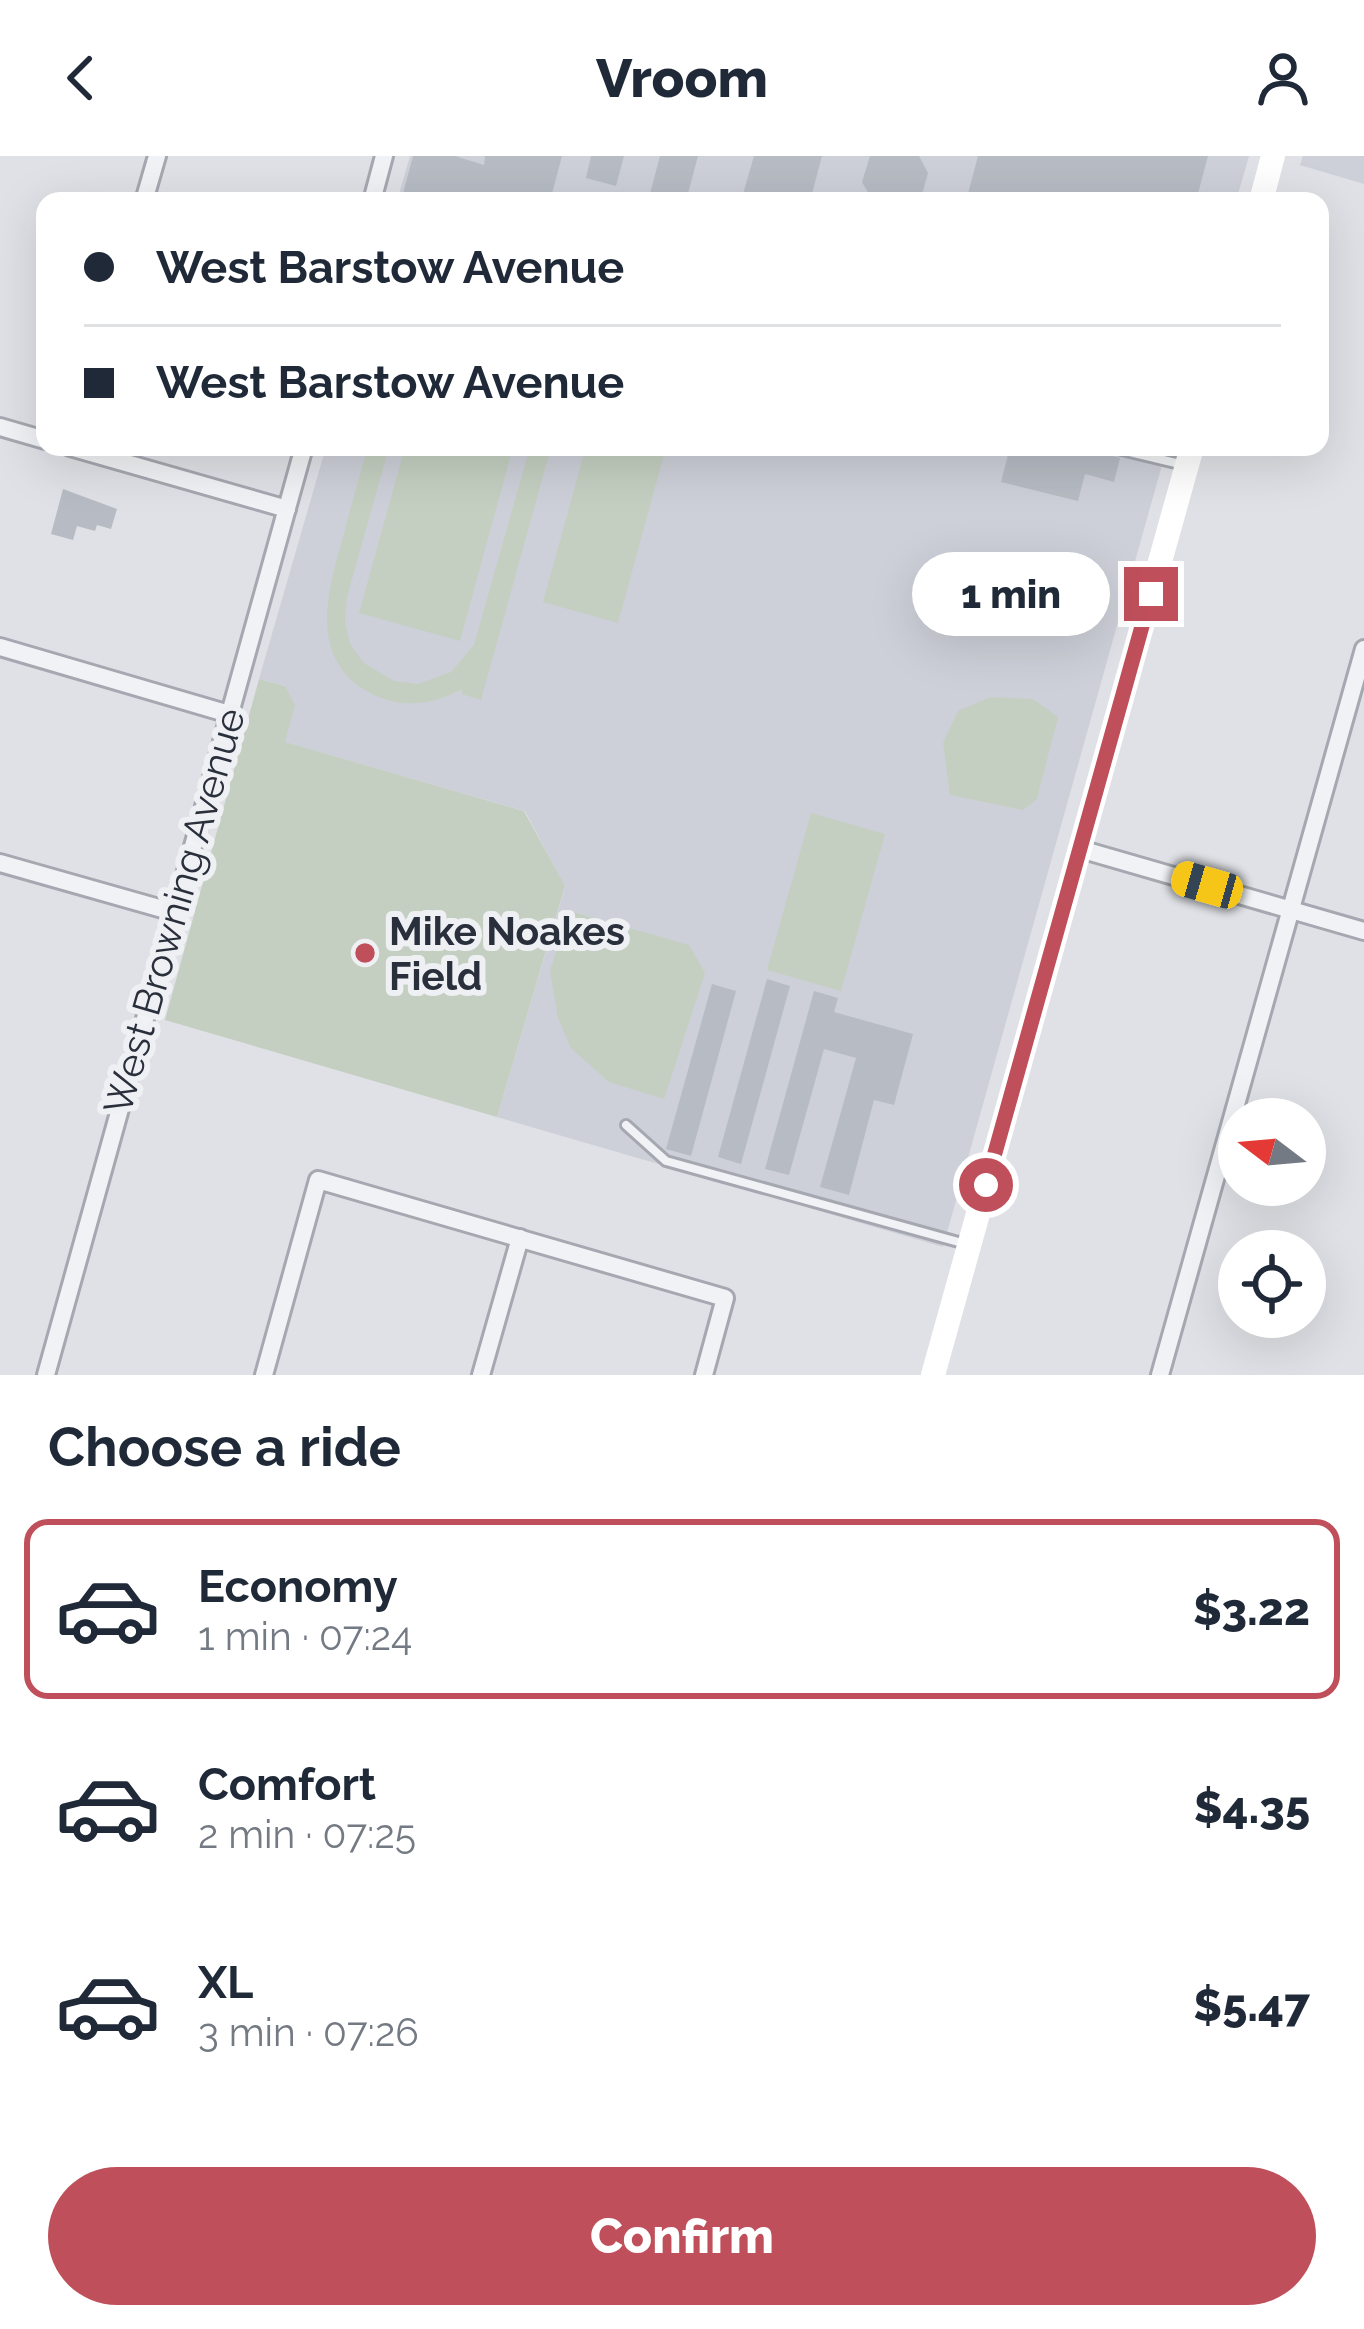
<!DOCTYPE html>
<html lang="en">
<head>
<meta charset="utf-8">
<style>
  :root { --surface:#fff; --page:#f6f6f7; --text:#1f2937; --muted:#747a83; --line:#e0e1e3; --accent:#bf505b }
  body { margin:0; font-family:Raleway,sans-serif; background:var(--page); color:var(--text); height:100vh; display:flex; flex-direction:column; font-size:45px; white-space:nowrap }
  * { box-sizing:border-box; margin:0 }
  p { font-size:39px; color:var(--muted) }
  .icon { flex:none; width:66px; height:66px; fill:none; stroke:currentColor; stroke-width:2; stroke-linecap:round; stroke-linejoin:round }
  .map { position:relative; height:1219px; overflow:hidden }
  .side { display:flex; flex-direction:column; background:var(--surface); flex:1 }
  .side>* { flex:none }
  .banner { position:absolute; left:36px; top:36px; width:1293px; height:264px; border-radius:24px; box-shadow:0 12px 48px #0002; display:grid; align-content:center; height:264px; padding:0 48px; background:var(--surface) }
  .needle { width:78px; rotate:286deg }
  .tools { position:absolute; left:1218px; top:942px; display:grid; gap:24px }
  .tools a { display:grid; place-items:center; width:108px; height:108px; border-radius:50%; background:var(--surface); box-shadow:0 12px 48px #0002; font-size:60px }
  .end { position:absolute; width:54px; height:54px; margin:-27px; border:15px solid #bf505b; background:#fff; box-shadow:0 0 0 6px #fff }
  .from { border-radius:50% }
  .bubble { position:absolute; height:84px; border-radius:42px; background:var(--surface); box-shadow:0 12px 48px #0002; font-size:39px; font-weight:800; line-height:84px; text-align:center }
  .car { position:absolute; width:36px; height:72px; margin:-36px -18px; border-radius:15px; box-shadow:0 0 9px 3px #0007; background:linear-gradient(#f5c518 24%,#345 0 40%,#f5c518 0 76%,#345 0 86%,#f5c518 0) }
  .banner b { display:flex; align-items:center; gap:42px; height:114px; font-size:45px }
  .banner b+b { border-top:3px solid var(--line) }
  .banner i { width:30px; height:30px; background:var(--text) }
  ul { padding:0; list-style:none }
  li { display:flex; align-items:center; gap:36px; height:180px; margin:0 24px 18px; padding:0 24px; border:6px solid transparent; border-radius:24px }
  li div { flex:1 }
  li b { display:block; font-size:45px }
  li em { font-style:normal; font-weight:800 }
  li.current { border-color:var(--accent) }
  li>.icon { width:108px; height:108px; stroke-width:1.5 }
  h2 { padding:0 48px; font-size:54px; line-height:144px }
  .button { display:flex; gap:24px; margin-top:auto; padding:24px 48px }
  .button a { flex:1; height:138px; border-radius:72px; background:var(--accent); color:#fff; font-size:48px; font-weight:800; line-height:138px; text-align:center }
  header { display:flex; justify-content:space-between; align-items:center; height:156px; padding:0 48px; background:var(--surface); font-size:54px; font-weight:800 }
  .map>svg:first-child { display:block }
</style>
</head>
<body>
<header><svg class="icon" aria-label="back" viewBox="0 0 24 24"><path d="M15 5l-7 7 7 7"/></svg>Vroom<svg class="icon" aria-label="person" viewBox="0 0 24 24"><circle cx="12" cy="8" r="4"/><path d="M4 21q1-7 8-7t8 7"/></svg></header>
<div class="map">
<svg width="1364" height="1219" viewBox="0 0 1364 1219">
  <rect width="100%" height="100%" fill="#dfe1e6"/>
  <g fill="#cdd0d8">
    <polygon points="410,0 1249,0 1236,45 397,45"/>
    <polygon points="1303,0 1364,0 1364,28 1300,9"/>
    <polygon points="326,291 1167,291 943,1091 497,961 565,731 525,655 284,586 285,530 259,523"/>
  </g>
  <g fill="#c4cfc1">
    <path d="M368 291H389L347 441 345 465 350 488 364 507 394 525 418 528 451 516 474 489 530 291H551L481 544 462 538V533C433 549 402 553 372 538 307 505 327 437 343 381 351 351 359 321 368 291Z"/>
    <polygon points="405,291 513,291 460,485 359,457"/>
    <polygon points="586,291 666,291 618,467 543,446"/>
    <polygon points="259,523 285,530 295,549 285,586 524,655 565,730 497,961 165,864"/>
    <polygon points="991,541 1033,543 1058,561 1037,643 1023,654 950,639 943,587 958,555"/>
    <polygon points="811,657 885,678 841,835 767,814"/>
    <polygon points="569,755 689,789 705,817 664,943 609,926 571,892 558,862 550,815"/>
  </g>
  <g fill="#b7bbc3">
    <polygon points="413,0 455,0 484,9 485,0 562,0 550,45 401,45"/>
    <polygon points="591,0 624,0 616,30 586,22"/>
    <polygon points="660,0 698,0 686,45 648,45"/>
    <polygon points="754,0 822,0 810,45 741,45"/>
    <polygon points="870,0 919,0 928,17 921,42 917,45 873,45 862,26"/>
    <polygon points="978,0 1208,0 1196,45 966,45"/>
    <polygon points="1010,291 1081,291 1120,302 1114,326 1085,318 1078,345 1001,326"/>
    <polygon points="63,333 117,353 111,373 97,369 95,375 77,370 73,384 51,378"/>
    <polygon points="767,823 790,830 741,1008 718,1001"/>
    <polygon points="712,828 736,835 691,1000 666,993"/>
    <polygon points="814,835 838,842 834,856 913,878 894,949 874,944 849,1039 820,1031 856,902 824,893 789,1019 765,1013"/>
  </g>
  <g fill="none" stroke-linecap="round" stroke-linejoin="round">
    <g stroke="#a5a8b0" stroke-width="14">
      <g id="lane">
        <polyline points="1109,291 1184,309"/>
        <polyline points="626,969 666,1005 962,1087"/>
      </g>
    </g>
    <g stroke="#a5a8b0" stroke-width="22">
      <g id="street">
        <polyline points="144,45 157,0"/>
        <polyline points="372,45 384,0"/>
        <polyline points="0,271 45,284"/>
        <polyline points="70,291 287,353"/>
        <polyline points="0,491 229,558"/>
        <polyline points="1080,693 1364,775"/>
        <polyline points="0,707 173,756"/>
        <polyline points="46,1219 304,291"/>
        <polyline points="264,1219 318,1024 725,1142 704,1219"/>
        <polyline points="481,1219 520,1082"/>
        <polyline points="1160,1219 1364,493"/>
      </g>
    </g>
    <use href="#lane" stroke="#f1f2f5" stroke-width="8"/>
    <use href="#street" stroke="#f1f2f5" stroke-width="16"/>
    <g stroke="#fff" stroke-width="24">
      <polyline points="1261,45 1273,0"/>
      <polyline points="933,1219 1192,291"/>
    </g>
  </g>
  <g fill="none" stroke-linecap="round" stroke-linejoin="round">
    <polyline stroke="#bf505b" stroke-width="15" points="986,1029 1151,438"/>
  </g>
  <circle fill="#bf505b" stroke="#eef0f4" stroke-width="4.5" cx="365" cy="797" r="12"/>
  <g text-anchor="middle" stroke-width="12" stroke-linejoin="round" paint-order="stroke">
    <g font-size="39" fill="#2a2f3c" stroke="#eef0f4">
      <text transform="translate(174 755) rotate(-74)" y="14">West Browning Avenue</text>
    </g>
    <g font-size="39" font-weight="bold" fill="#2a2f3c" stroke="#eef0f4" text-anchor="start">
      <text x="389" y="789">Mike Noakes<tspan x="389" dy="45">Field</tspan></text>
    </g>
  </g>
</svg>
<div class="tools">
<a><svg class="needle" viewBox="-14 -14 28 28"><path d="M0-13l5 13h-10z" fill="#e53935"/><path d="M0 13l5-13h-10z" fill="#747a83"/></svg></a>
<a><svg class="icon" aria-label="locate" viewBox="0 0 24 24"><circle cx="12" cy="12" r="6"/><path d="M12 2v4M12 18v4M2 12h4M18 12h4"/></svg></a>
</div>
<i class="end from" style="left:986px;top:1029px"></i>
<i class="end" style="left:1151px;top:438px"></i>
<div class="bubble" style="left:912px;top:396px;width:198px">1 min</div>
<i class="car" style="left:1207px;top:729px;rotate:286deg"></i>
<div class="banner">
<b><i class="from"></i>West Barstow Avenue</b>
<b><i></i>West Barstow Avenue</b>
</div>
</div>
<section class="side">
<h2>Choose a ride</h2>
<ul>
<li class="current"><svg class="icon" aria-label="car" viewBox="0 0 24 24"><path d="M5 17H2v-5l4-1 3-4h7l3 4 3 1v5h-3M9 17h6M6 11h13"/><circle cx="7" cy="17" r="2"/><circle cx="17" cy="17" r="2"/></svg><div><b>Economy</b><p>1 min · 07:24</p></div><em>$3.22</em></li>
<li><svg class="icon" aria-label="car" viewBox="0 0 24 24"><path d="M5 17H2v-5l4-1 3-4h7l3 4 3 1v5h-3M9 17h6M6 11h13"/><circle cx="7" cy="17" r="2"/><circle cx="17" cy="17" r="2"/></svg><div><b>Comfort</b><p>2 min · 07:25</p></div><em>$4.35</em></li>
<li><svg class="icon" aria-label="car" viewBox="0 0 24 24"><path d="M5 17H2v-5l4-1 3-4h7l3 4 3 1v5h-3M9 17h6M6 11h13"/><circle cx="7" cy="17" r="2"/><circle cx="17" cy="17" r="2"/></svg><div><b>XL</b><p>3 min · 07:26</p></div><em>$5.47</em></li>
</ul>
<div class="button"><a>Confirm</a></div>
</section>
</body>
</html>
